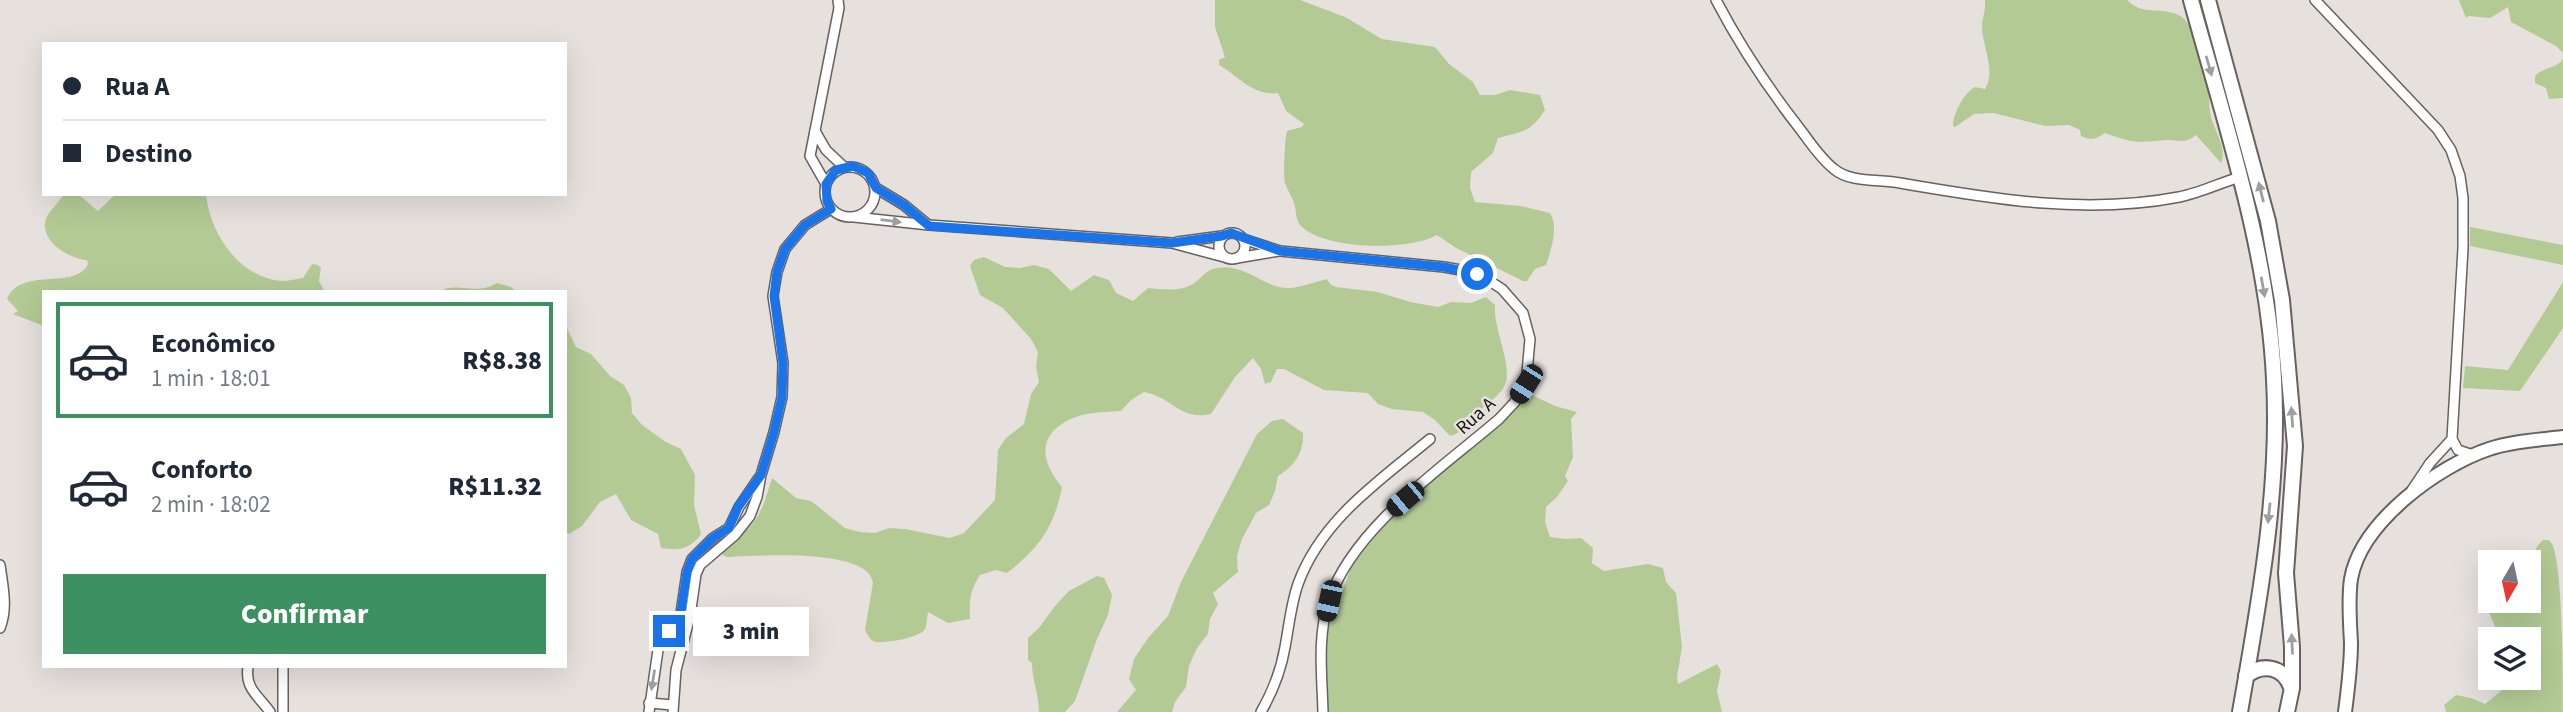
<!DOCTYPE html>
<html lang="pt">
<head>
<meta charset="utf-8">
<style>
  :root { --surface:#fff; --page:#f6f6f7; --text:#1f2937; --muted:#747a83; --line:#e0e1e3; --accent:#3c9062 }
  body { margin:0; font-family:"Source Sans 3",sans-serif; background:var(--page); color:var(--text); height:100vh; display:flex; flex-direction:column; font-size:26px; white-space:nowrap }
  * { box-sizing:border-box; margin:0 }
  p { font-size:23px; color:var(--muted) }
  .icon { flex:none; width:38px; height:38px; fill:none; stroke:currentColor; stroke-width:2; stroke-linecap:round; stroke-linejoin:round }
  .map { position:relative; flex:1; overflow:hidden }
  .sheet { position:absolute; left:42px; top:290px; width:525px; height:378px; display:flex; flex-direction:column; background:var(--surface); border-radius:0px; box-shadow:0 7px 28px #0002 }
  .sheet>* { flex:none }
  .top-card { position:absolute; left:42px; top:42px; width:525px; height:154px; border-radius:0px; box-shadow:0 7px 28px #0002; display:grid; align-content:center; height:154px; padding:0 21px; background:var(--surface) }
  .needle { width:46px; rotate:189deg }
  .tools { position:absolute; left:2478px; top:550px; display:grid; gap:14px }
  .tools a { display:grid; place-items:center; width:63px; height:63px; border-radius:0px; background:var(--surface); box-shadow:0 7px 28px #0002; font-size:35px }
  .end { position:absolute; width:32px; height:32px; margin:-16px; border:9px solid #1a73e8; background:#fff; box-shadow:0 0 0 4px #fff }
  .from { border-radius:50% }
  .bubble { position:absolute; height:49px; border-radius:0px; background:var(--surface); box-shadow:0 7px 28px #0002; font-size:23px; font-weight:800; line-height:49px; text-align:center }
  .car { position:absolute; width:21px; height:42px; margin:-21px -10px; border-radius:9px; box-shadow:0 0 5px 2px #0007; background:linear-gradient(#222 24%,#8ab4d8 0 40%,#222 0 76%,#8ab4d8 0 86%,#222 0) }
  .top-card b { display:flex; align-items:center; gap:24px; height:66px; font-size:26px }
  .top-card b+b { border-top:2px solid var(--line) }
  .top-card i { width:18px; height:18px; background:var(--text) }
  ul { padding:12px 0 0; list-style:none }
  li { display:flex; align-items:center; gap:21px; height:116px; margin:0 14px 10px; padding:0 7px; border:4px solid transparent; border-radius:0px }
  li div { flex:1 }
  li b { display:block; font-size:26px }
  li em { font-style:normal; font-weight:800 }
  li.current { border-color:var(--accent) }
  li>.icon { width:63px; height:63px; stroke-width:1.5 }
  .action { display:flex; gap:14px; margin-top:auto; padding:14px 21px }
  .action a { flex:1; height:80px; border-radius:0px; background:var(--accent); color:#fff; font-size:28px; font-weight:800; line-height:80px; text-align:center }
  .map>svg:first-child { display:block }
</style>
</head>
<body>
<div class="map">
<svg width="2563" height="712" viewBox="0 0 2563 712">
  <rect width="100%" height="100%" fill="#e7e1de"/>
  <g fill="#b3ca95">
    <path d="M1215 0H1300L1345 17 1382 39 1435 47 1449 64 1473 82 1480 95H1495L1510 90 1540 95 1545 110C1531 132 1522 132 1498 138L1493 153 1471 172 1470 188 1475 202 1521 206 1550 213C1559 227 1551 250 1546 265L1535 269 1527 281H1523L1456 248 1437 235C1409 251 1327 250 1302 227 1295 221 1297 212 1294 203 1292 196 1287 190 1285 183 1283 177 1285 137 1287 131L1302 127 1304 124 1286 111 1278 93C1252 96 1240 77 1219 65V60L1225 57 1215 27Z"/>
    <path d="M1985 0H2127C2142 17 2164 5 2182 17 2192 24 2210 68 2210 80 2209 93 2208 103 2211 117 2215 131 2227 149 2221 163L2196 135C2184 145 2178 139 2165 140 2137 143 2132 143 2105 133 2096 139 2092 141 2081 136L2080 130 2069 125 2045 126 1994 113 1974 114 1955 127 1953 126C1953 113 1964 93 1975 87L1985 89C1996 72 1983 47 1982 28 1982 18 1986 10 1985 0Z"/>
    <polygon points="2459,0 2563,0 2563,53 2556,46 2511,22 2508,7 2490,18 2469,16 2466,18"/>
    <path d="M2563 59V98L2549 99 2546 88 2535 83V76C2543 67 2556 69 2563 59Z"/>
    <path d="M64 194H78L98 211 116 194H206C210 233 238 277 281 281 288 281 296 279 303 278L312 264 318 265 321 268 319 281 325 292H44V326L13 314 18 311 7 299C20 266 75 291 88 264L87 260C70 259 42 243 45 222 47 212 59 203 64 194Z"/>
    <polygon points="2470,227 2563,245 2563,265 2470,246"/>
    <path d="M984 257 1005 267 1020 268 1034 265 1049 269 1071 291 1094 275 1109 280 1116 293 1133 301 1148 288C1162 289 1178 292 1191 285 1201 280 1204 270 1217 268 1246 263 1264 289 1290 288 1302 287 1315 282 1327 279L1330 284 1336 287 1378 292 1410 302 1438 307 1451 302 1471 303 1486 297 1495 305C1493 329 1513 365 1505 385 1500 396 1487 403 1478 412 1469 420 1464 433 1450 436L1435 420 1423 412 1392 409 1378 404 1368 393 1324 390 1284 369H1277L1271 382 1265 384 1261 369 1253 358 1235 377 1211 414C1180 421 1172 397 1144 392L1131 400 1121 411C1106 412 1090 412 1076 417 1038 431 1038 459 1062 487 1054 528 1039 548 1007 573L996 570 980 575C970 590 969 601 970 619L948 623 928 612C927 617 927 624 925 629 920 638 886 643 876 642 870 641 868 635 865 630L873 583C869 547 753 556 726 557L717 551C724 540 738 537 748 528 762 516 766 496 772 478L796 498 811 501 845 528 860 532 875 533 889 528 905 529 950 538 964 533 995 500 998 450 1006 438 1024 424 1031 394 1039 382 1036 367 1038 352 1031 339 1003 308 980 295 970 266 974 260Z"/>
    <polygon points="2563,282 2563,328 2520,391 2463,388 2465,366 2508,370"/>
    <path d="M497 283 511 287 517 292H445L444 289C465 284 476 295 497 283Z"/>
    <path d="M565 324 576 347 591 354 610 376 624 385 631 398 632 413 642 425 666 442 681 449 695 475 694 505 701 534C691 549 678 551 661 548L658 534 631 520 616 494 600 502 582 526 569 534 565 533Z"/>
    <polygon points="1522,390 1555,406 1577,412 1571,419 1573,457 1565,476 1568,481 1557,497 1546,507 1545,522 1550,537 1565,539 1581,538 1593,548 1592,563 1604,571 1648,564 1663,568 1666,582 1676,593 1682,647 1677,677 1678,684 1717,664 1721,671 1717,691 1722,712 1319,712 1318,701 1327,633 1355,557 1383,521 1485,435"/>
    <path d="M1283 419 1303 433C1304 453 1294 466 1278 476L1275 491 1269 505 1256 513 1242 539 1237 556 1238 572 1213 593 1218 604 1210 619 1208 634 1197 648 1189 666 1186 687 1175 702 1172 712H1117L1136 690 1129 679 1134 659 1148 638 1168 616 1181 582 1257 434 1272 421Z"/>
    <path d="M2543 540C2548 540 2549 539 2552 544 2563 565 2563 680 2563 712H2446L2444 705 2456 695 2471 698 2485 704 2508 685 2509 677H2529V639H2498C2496 622 2485 609 2484 593L2490 588V600H2529C2529 580 2527 554 2543 540Z"/>
    <path d="M1097 576 1104 578 1112 595 1108 615 1097 639 1075 701 1065 712H1039C1039 695 1032 680 1032 663L1028 660V638L1039 628 1055 606 1069 591Z"/>
  </g>
  <g fill="none" stroke-linecap="round" stroke-linejoin="round">
    <g stroke="#67615f" stroke-width="12">
      <g id="street">
        <path d="M1716 0C1740 46 1768 88 1800 129 1810 142 1820 158 1834 169 1850 183 1880 179 1900 183 1992 199 2086 215 2179 197 2199 193 2220 183 2240 177"/>
        <polyline points="2315,0 2438,130 2451,150 2460,176 2463,198 2463,248 2452,439 2458,450 2473,455"/>
        <polyline points="815,131 826,150 844,167"/>
        <circle cx="850" cy="192" r="25"/>
        <polyline points="826,184 810,156 839,8 838,0"/>
        <polyline points="876,188 904,205 927,224"/>
        <polyline points="854,217 929,225 1172,243 1224,257"/>
        <circle cx="1232" cy="246" r="13"/>
        <path d="M1243 239 1280 251 1444 267 1477 273 1502 289 1523 313 1530 339 1526 384 1514 403 1499 419C1442 468 1354 527 1329 600 1317 636 1322 675 1323 712"/>
        <polyline points="1177,242 1222,236"/>
        <polyline points="1237,258 1279,251"/>
        <polyline points="2412,490 2430,463 2452,439"/>
        <path d="M0 565C3 587 8 608 0 628"/>
        <path d="M248 667C245 689 258 695 270 712"/>
        <polyline points="649,703 673,705"/>
        <polyline points="283,712 283,667"/>
        <polyline points="649,712 658,650 681,613 687,572 692,559 713,538 729,528 739,507 758,479"/>
        <polyline points="673,712 676,670 690,616 696,574 700,565 735,535 750,516 757,497 761,475 774,432 782,397 783,363 773,296 777,272 785,249 805,225 831,209"/>
        <path d="M1261 712C1273 691 1281 671 1285 647 1289 626 1291 604 1298 584 1321 520 1379 481 1430 439"/>
      </g>
    </g>
    <g stroke="#67615f" stroke-width="16">
      <path id="secondary" d="M2345 712C2348 689 2351 666 2351 643 2350 622 2348 600 2351 579 2361 522 2438 466 2489 449 2513 441 2539 440 2563 437"/>
    </g>
    <g stroke="#67615f" stroke-width="18">
      <g id="primary">
        <path d="M2191 0C2225 124 2268 250 2274 379 2280 490 2259 603 2240 712"/>
        <polyline points="2208,0 2268,221 2282,300 2295,446 2286,573 2292,647 2292,688 2287,712"/>
        <path d="M2246 676C2262 663 2283 666 2291 687"/>
      </g>
    </g>
    <use href="#street" stroke="#fff" stroke-width="9"/>
    <use href="#secondary" stroke="#fff" stroke-width="12"/>
    <use href="#primary" stroke="#fff" stroke-width="14"/>
  </g>
  <defs><path id="oneway-solid" d="M-6-.8H1V-3.2L6.5 0L1 3.2V.8H-6Z" transform="scale(1.75)"/></defs>
  <g fill="#a09f9f">
    <use href="#oneway-solid" transform="translate(2209 66) rotate(74)"/>
    <use href="#oneway-solid" transform="translate(2261 192) rotate(-104)"/>
    <use href="#oneway-solid" transform="translate(891 221) rotate(7)"/>
    <use href="#oneway-solid" transform="translate(2263 287) rotate(80)"/>
    <use href="#oneway-solid" transform="translate(2292 417) rotate(-94)"/>
    <use href="#oneway-solid" transform="translate(2269 513) rotate(96)"/>
    <use href="#oneway-solid" transform="translate(2292 644) rotate(-93)"/>
    <use href="#oneway-solid" transform="translate(653 680) rotate(99)"/>
  </g>
  <g fill="none" stroke-linecap="round" stroke-linejoin="round">
    <polyline stroke="#1a73e8" stroke-width="9" points="669,631 681,612 687,572 692,559 713,538 729,528 738,507 761,475 774,432 782,397 783,363 774,296 777,272 785,249 805,225 831,209 827,201 826,184 836,170 853,166 868,173 876,188 904,205 929,226 1172,243 1222,236 1231,233 1280,251 1444,267 1477,274"/>
  </g>
  <g text-anchor="middle" stroke-width="5" stroke-linejoin="round" paint-order="stroke">
    <g font-size="19" fill="#12100f" stroke="#e7e1de">
      <text transform="translate(1475 415) rotate(-42)" y="7">Rua A</text>
    </g>
  </g>
</svg>
<div class="tools">
<a><svg class="needle" viewBox="-14 -14 28 28"><path d="M0-13l5 13h-10z" fill="#e53935"/><path d="M0 13l5-13h-10z" fill="#747a83"/></svg></a>
<a><svg class="icon" aria-label="layers" viewBox="0 0 24 24"><path d="M12 4l9 5-9 5-9-5zM3 14l9 5 9-5"/></svg></a>
</div>
<i class="end from" style="left:1477px;top:274px"></i>
<i class="end" style="left:669px;top:631px"></i>
<div class="bubble" style="left:693px;top:607px;width:116px">3 min</div>
<i class="car" style="left:1526px;top:384px;rotate:212deg"></i>
<i class="car" style="left:1405px;top:499px;rotate:230deg"></i>
<i class="car" style="left:1329px;top:601px;rotate:192deg"></i>
<div class="top-card">
<b><i class="from"></i>Rua A</b>
<b><i></i>Destino</b>
</div>
<section class="sheet">
<ul>
<li class="current"><svg class="icon" aria-label="car" viewBox="0 0 24 24"><path d="M5 17H2v-5l4-1 3-4h7l3 4 3 1v5h-3M9 17h6M6 11h13"/><circle cx="7" cy="17" r="2"/><circle cx="17" cy="17" r="2"/></svg><div><b>Econômico</b><p>1 min · 18:01</p></div><em>R$8.38</em></li>
<li><svg class="icon" aria-label="car" viewBox="0 0 24 24"><path d="M5 17H2v-5l4-1 3-4h7l3 4 3 1v5h-3M9 17h6M6 11h13"/><circle cx="7" cy="17" r="2"/><circle cx="17" cy="17" r="2"/></svg><div><b>Conforto</b><p>2 min · 18:02</p></div><em>R$11.32</em></li>
</ul>
<div class="action"><a>Confirmar</a></div>
</section>
</div>
</body>
</html>
